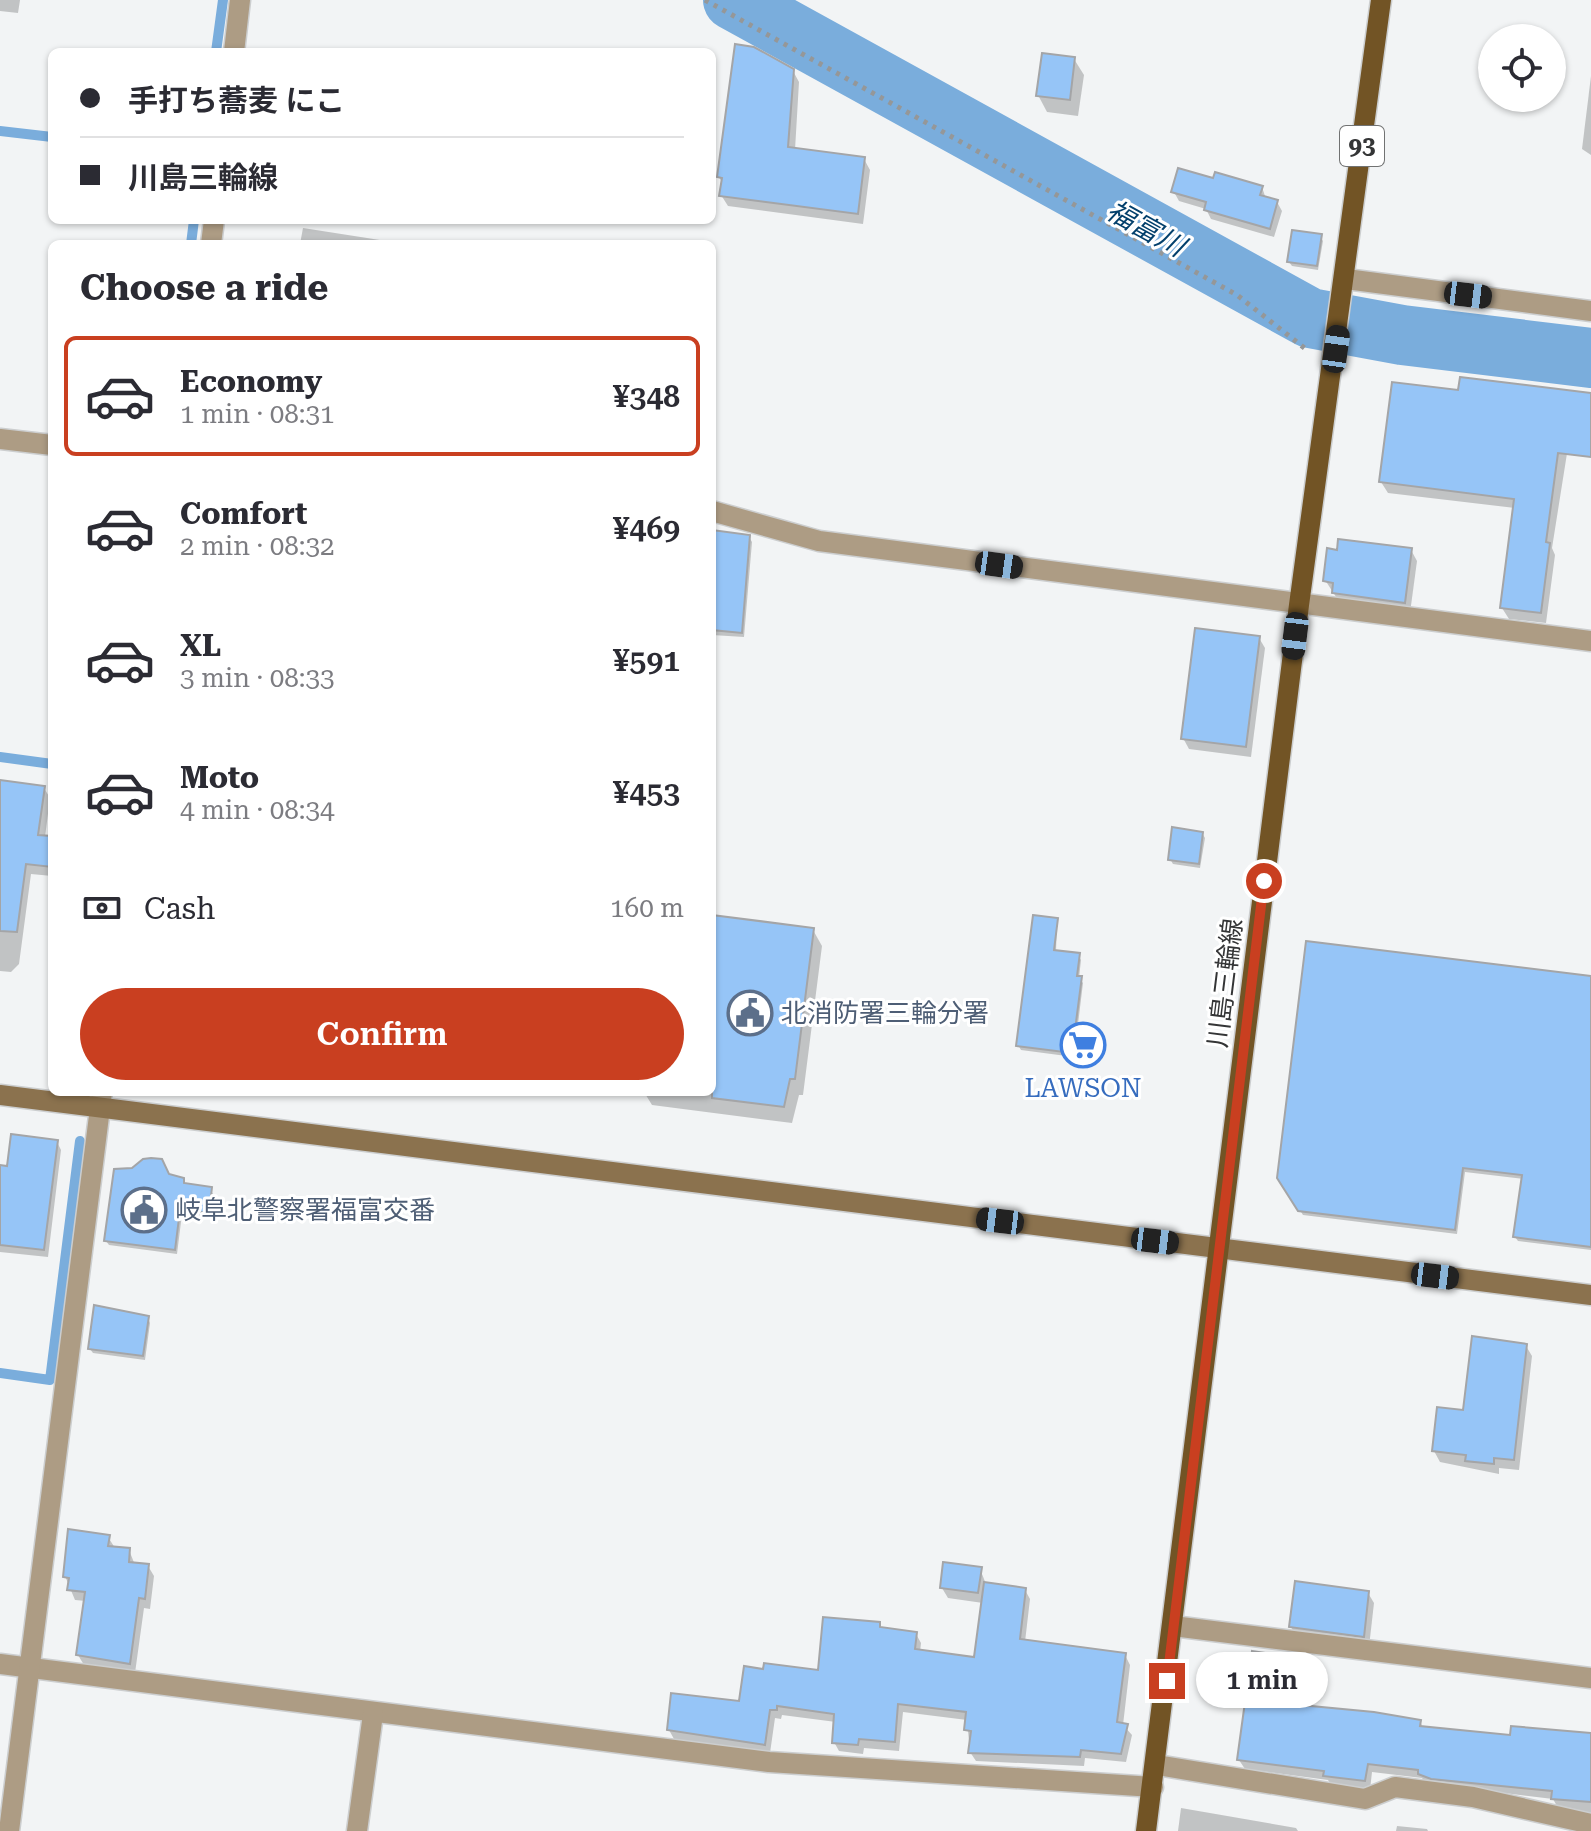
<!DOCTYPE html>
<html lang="en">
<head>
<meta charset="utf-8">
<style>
  :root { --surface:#fff; --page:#f2f2f3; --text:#2b2b33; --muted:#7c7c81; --line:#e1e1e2; --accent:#c93f20 }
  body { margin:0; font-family:"Roboto Serif","Noto Sans JP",serif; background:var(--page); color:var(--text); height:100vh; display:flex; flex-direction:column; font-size:30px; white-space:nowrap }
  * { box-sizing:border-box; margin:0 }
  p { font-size:26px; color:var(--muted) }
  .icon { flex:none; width:44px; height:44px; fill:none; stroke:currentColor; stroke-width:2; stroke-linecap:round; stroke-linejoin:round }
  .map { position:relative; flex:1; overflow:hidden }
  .panel { position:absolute; left:48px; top:240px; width:668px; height:856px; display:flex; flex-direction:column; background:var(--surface); border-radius:12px; box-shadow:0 2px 6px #0004 }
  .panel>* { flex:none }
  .guide { position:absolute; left:48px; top:48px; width:668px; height:176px; border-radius:12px; box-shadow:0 2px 6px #0004; display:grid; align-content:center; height:176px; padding:0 32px; background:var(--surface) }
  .tools { position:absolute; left:1478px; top:24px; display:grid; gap:16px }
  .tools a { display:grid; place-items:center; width:88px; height:88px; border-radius:50%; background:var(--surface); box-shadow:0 2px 6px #0004; font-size:40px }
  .end { position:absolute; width:36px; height:36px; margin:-18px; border:10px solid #c93f20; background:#fff; box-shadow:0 0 0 4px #fff }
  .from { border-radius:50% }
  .bubble { position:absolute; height:56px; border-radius:28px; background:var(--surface); box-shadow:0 2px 6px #0004; font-size:26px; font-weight:600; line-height:56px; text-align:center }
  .car { position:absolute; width:24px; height:48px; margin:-24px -12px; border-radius:10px; box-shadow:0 0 6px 2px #0007; background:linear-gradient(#222 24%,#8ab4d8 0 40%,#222 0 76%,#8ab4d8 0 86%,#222 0) }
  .guide b { display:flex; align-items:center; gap:28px; height:76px; font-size:30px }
  .guide b+b { border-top:2px solid var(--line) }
  .guide i { width:20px; height:20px; background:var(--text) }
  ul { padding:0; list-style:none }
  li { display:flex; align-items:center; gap:24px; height:120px; margin:0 16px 12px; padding:0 16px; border:4px solid transparent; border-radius:12px }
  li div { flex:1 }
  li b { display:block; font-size:30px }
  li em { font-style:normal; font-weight:600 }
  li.selected { border-color:var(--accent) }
  li>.icon { width:72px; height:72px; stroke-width:1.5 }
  h2 { padding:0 32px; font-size:36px; line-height:96px }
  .pay { display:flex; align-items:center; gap:20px; height:88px; padding:0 32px; font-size:30px }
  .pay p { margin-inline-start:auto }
  .action { display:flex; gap:16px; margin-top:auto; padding:16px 32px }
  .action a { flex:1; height:92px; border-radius:48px; background:var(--accent); color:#fff; font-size:32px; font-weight:600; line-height:92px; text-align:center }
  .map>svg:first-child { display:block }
</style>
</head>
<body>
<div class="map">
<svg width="1591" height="1831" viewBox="0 0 1591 1831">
  <rect width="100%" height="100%" fill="#f2f4f5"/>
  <g fill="#0003">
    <polygon points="0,0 20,0 18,13 0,11"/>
    <polygon points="1074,59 1084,75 1078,116 1047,112 1038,95"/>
    <polygon points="793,71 799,82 795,150 864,159 870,170 863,224 728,206 721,195 723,184 719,177"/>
    <polygon points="1591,76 1591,155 1582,149"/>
    <polygon points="1214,181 1262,187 1266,199 1277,202 1282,211 1274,237 1211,219 1206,209 1179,201 1174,192"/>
    <polygon points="303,228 399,243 399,244 300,244"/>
    <polygon points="1320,236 1323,241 1318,270 1292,266 1289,262"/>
    <polygon points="1575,403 1552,548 1555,555 1546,623 1509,619 1502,608 1515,508 1388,493 1381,482"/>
    <polygon points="712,533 749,537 752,542 744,637 712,635"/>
    <polygon points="1411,550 1417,561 1410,613 1340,603 1325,580"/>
    <polygon points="1259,638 1265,648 1251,757 1189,749 1183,738"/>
    <polygon points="0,782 44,788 50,798 45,837 52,838 52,876 31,874 19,964 11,972 0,971"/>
    <polygon points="1202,833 1205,838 1200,868 1173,864 1170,859"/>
    <polygon points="712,917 813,930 822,946 803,1095 799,1095 792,1123 652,1105 644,1092 712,1092"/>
    <polygon points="1057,920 1056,952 1078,955 1081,960 1079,978 1083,983 1074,1057 1021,1050 1018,1045"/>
    <polygon points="1591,979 1591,1250 1518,1241 1515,1237 1524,1179 1465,1172 1457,1234 1303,1215 1279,1177"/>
    <polygon points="57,1142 61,1150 48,1257 0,1252 0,1167 9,1168"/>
    <polygon points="133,1170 183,1180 186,1185 210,1189 213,1194 210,1217 182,1214 177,1254 109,1245 106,1241"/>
    <polygon points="148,1318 150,1323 145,1360 93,1353 90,1349"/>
    <polygon points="1526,1346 1532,1356 1519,1470 1499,1468 1499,1474 1440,1462 1434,1451"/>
    <polygon points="108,1537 115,1548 129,1550 135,1565 148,1566 154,1576 150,1609 144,1608 135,1673 84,1665 78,1655 86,1601 75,1600 65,1576"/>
    <polygon points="980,1569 986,1584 1025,1590 1030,1599 1025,1642 1125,1655 1130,1665 1123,1725 1132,1735 1126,1762 1085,1758 1084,1766 976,1761 970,1752 967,1720 903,1712 899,1751 864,1748 863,1754 839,1751 834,1742 836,1722 782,1715 781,1719 775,1718 770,1753 674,1739 669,1730 820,1673 879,1624 882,1630 916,1634 921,1643 920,1652 975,1659 983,1603 948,1598 942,1588"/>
    <polygon points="1368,1593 1374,1603 1369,1647 1297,1638 1291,1627"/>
    <polygon points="1285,1658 1290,1667 1285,1706 1420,1721 1423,1728 1512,1737 1591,1735 1591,1813 1558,1808 1553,1799 1425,1783 1422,1778 1372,1772 1370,1790 1331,1785 1328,1780 1245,1769 1239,1760"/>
    <polygon points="1181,1808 1296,1828 1298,1831 1178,1831"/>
    <polygon points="1397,1826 1427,1829 1428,1831 1396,1831"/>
  </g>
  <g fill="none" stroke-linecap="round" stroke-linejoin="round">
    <g stroke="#7aaddc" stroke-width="10">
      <polyline points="216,52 223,0"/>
      <polyline points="0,131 52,137"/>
      <polyline points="191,244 194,220"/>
      <polyline points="0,757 52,764"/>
      <polyline points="0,1373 50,1380 80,1141"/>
    </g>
    <polyline stroke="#7aaddc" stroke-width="60" points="733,0 1310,318 1402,335 1591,358"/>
  </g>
  <g fill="#96c5f7" stroke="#a4a5a7" stroke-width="2">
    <polygon points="735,44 754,47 794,69 788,147 865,157 858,214 719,196 722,178 717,177"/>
    <polygon points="1042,53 1075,57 1070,100 1036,96"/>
    <polygon points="1178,168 1213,178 1215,172 1263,186 1260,195 1278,200 1270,229 1204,210 1206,202 1171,192"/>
    <polygon points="1292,230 1322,234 1317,266 1287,262"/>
    <polygon points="1460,377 1591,393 1591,457 1558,453 1546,542 1550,543 1541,613 1500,608 1514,499 1379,482 1392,382 1458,390"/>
    <polygon points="712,530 750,535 742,633 712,630"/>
    <polygon points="1338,539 1412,548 1405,603 1332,593 1333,583 1323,581 1327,548 1337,550"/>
    <polygon points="1195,628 1260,636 1246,747 1181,739"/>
    <polygon points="0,780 45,786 38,835 52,836 52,867 26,864 17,932 0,931"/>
    <polygon points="1172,827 1203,832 1199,864 1168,860"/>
    <polygon points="712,915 814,928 795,1079 790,1079 784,1107 712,1098"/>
    <polygon points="1033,915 1058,918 1054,950 1080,953 1077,976 1082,976 1072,1053 1016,1046"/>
    <polygon points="1306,941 1591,976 1591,1247 1513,1237 1522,1175 1463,1168 1455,1230 1298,1211 1277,1178"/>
    <polygon points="11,1134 58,1140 44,1250 0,1245 0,1165 7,1166"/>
    <polygon points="151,1158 162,1159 169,1174 184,1178 184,1183 212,1187 209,1213 180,1210 175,1250 104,1241 114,1169 132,1168 143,1159"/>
    <polygon points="94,1305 149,1316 143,1356 88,1349"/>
    <polygon points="1472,1336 1527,1344 1514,1460 1494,1458 1494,1464 1465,1461 1466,1455 1432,1451 1437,1407 1463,1410"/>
    <polygon points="68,1529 110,1535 108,1546 130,1548 129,1562 149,1564 145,1599 139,1598 130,1664 76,1655 85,1592 67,1590 69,1578 63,1577"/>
    <polygon points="943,1562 982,1567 978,1593 940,1588"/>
    <polygon points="1295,1581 1369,1591 1364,1637 1289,1627"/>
    <polygon points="984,1582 1026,1588 1020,1639 1126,1653 1117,1722 1128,1724 1121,1754 1081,1750 1080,1757 968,1753 971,1731 964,1730 966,1712 898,1704 895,1742 859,1739 858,1745 832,1743 834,1714 777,1706 777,1710 770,1710 765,1745 667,1730 671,1693 739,1701 744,1666 763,1669 764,1663 818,1670 823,1617 880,1622 880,1627 917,1632 915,1649 974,1657"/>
    <polygon points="1252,1651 1286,1656 1280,1703 1374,1712 1421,1720 1420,1726 1510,1735 1511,1726 1591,1733 1591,1802 1551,1799 1552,1791 1431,1779 1418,1774 1418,1770 1368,1764 1365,1781 1323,1776 1324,1771 1237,1760"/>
  </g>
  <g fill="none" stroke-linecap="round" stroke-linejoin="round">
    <g stroke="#cccecf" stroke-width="23">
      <g id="street">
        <polyline points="234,52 240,0"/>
        <polyline points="211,244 214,220"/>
        <polyline points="1346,279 1591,311"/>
        <polyline points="0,439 52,445"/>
        <polyline points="712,511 819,541 1591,641"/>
        <polyline points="1173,1626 1591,1678"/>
        <polyline points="0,1664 769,1762 1153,1787"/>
        <polyline points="1157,1765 1365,1799 1395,1787 1473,1797 1591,1824"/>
        <polyline points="9,1831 102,1092"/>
        <polyline points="357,1831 373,1714"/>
      </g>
    </g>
    <g stroke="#cccecf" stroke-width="23">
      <polyline id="secondary" points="0,1095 1591,1295"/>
    </g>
    <g stroke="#cccecf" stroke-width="23">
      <polyline id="primary" points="1146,1831 1299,605 1381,0"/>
    </g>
    <polyline stroke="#959798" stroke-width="5" stroke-dasharray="4 6" stroke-linecap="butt" points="705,0 1237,295 1307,350"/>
    <use href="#street" stroke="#ad9c84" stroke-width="20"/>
    <use href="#secondary" stroke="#8b724e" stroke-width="20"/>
    <use href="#primary" stroke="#725425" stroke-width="20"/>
  </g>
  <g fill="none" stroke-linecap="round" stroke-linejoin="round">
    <polyline stroke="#c93f20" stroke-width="10" points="1167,1681 1264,881"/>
  </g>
  <defs>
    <g id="civic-ring" transform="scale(2.3)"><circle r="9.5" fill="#fff" stroke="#5c6f8a" stroke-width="1.5"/><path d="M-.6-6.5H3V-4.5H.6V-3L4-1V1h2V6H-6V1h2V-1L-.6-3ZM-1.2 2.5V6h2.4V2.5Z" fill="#5c6f8a"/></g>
    <g id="supermarket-ring" transform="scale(2.3)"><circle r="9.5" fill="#fff" stroke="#3f7fe0" stroke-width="1.5"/><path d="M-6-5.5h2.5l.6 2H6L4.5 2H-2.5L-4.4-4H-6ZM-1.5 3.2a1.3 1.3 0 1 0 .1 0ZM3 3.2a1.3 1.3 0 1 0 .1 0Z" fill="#3f7fe0"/></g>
  </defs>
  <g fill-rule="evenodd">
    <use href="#civic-ring" x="750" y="1013"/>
    <use href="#supermarket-ring" x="1083" y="1045"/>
    <use href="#civic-ring" x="144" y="1210"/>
  </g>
  <g text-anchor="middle" stroke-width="6" stroke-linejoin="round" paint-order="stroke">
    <rect fill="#fff" stroke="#717272" stroke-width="2" x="1340" y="126" width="44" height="40" rx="6"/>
    <g font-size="24" font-weight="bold" fill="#343536">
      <text x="1362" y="154">93</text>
    </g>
    <g font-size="26" fill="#343536" stroke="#fff">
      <text transform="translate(1225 983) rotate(-83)" y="9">川島三輪線</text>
    </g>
    <g font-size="26" fill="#4e5e75" stroke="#fff" text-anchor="start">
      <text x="781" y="1022">北消防署三輪分署</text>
      <text x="175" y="1219">岐阜北警察署福富交番</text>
    </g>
    <g font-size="26" fill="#366cbe" stroke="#fff">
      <text x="1083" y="1097">LAWSON</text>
    </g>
    <g font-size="28" font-style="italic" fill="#03406c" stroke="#fff">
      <text transform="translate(1146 228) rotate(29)" y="10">福富川</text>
    </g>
  </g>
</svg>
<div class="tools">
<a><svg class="icon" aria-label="locate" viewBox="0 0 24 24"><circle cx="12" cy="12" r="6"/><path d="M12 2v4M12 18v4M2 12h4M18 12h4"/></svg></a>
</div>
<i class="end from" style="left:1264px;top:881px"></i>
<i class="end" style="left:1167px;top:1681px"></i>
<div class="bubble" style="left:1196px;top:1652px;width:132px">1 min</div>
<i class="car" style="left:1468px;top:295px;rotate:97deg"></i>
<i class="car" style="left:1336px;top:349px;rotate:8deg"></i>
<i class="car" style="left:999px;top:565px;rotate:98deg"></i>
<i class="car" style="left:1295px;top:636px;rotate:187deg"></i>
<i class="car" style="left:1000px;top:1221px;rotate:277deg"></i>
<i class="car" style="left:1155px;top:1241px;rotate:97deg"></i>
<i class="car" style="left:1435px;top:1276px;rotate:97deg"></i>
<div class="guide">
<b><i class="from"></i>手打ち蕎麦 にこ</b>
<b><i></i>川島三輪線</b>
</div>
<section class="panel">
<h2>Choose a ride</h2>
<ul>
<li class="selected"><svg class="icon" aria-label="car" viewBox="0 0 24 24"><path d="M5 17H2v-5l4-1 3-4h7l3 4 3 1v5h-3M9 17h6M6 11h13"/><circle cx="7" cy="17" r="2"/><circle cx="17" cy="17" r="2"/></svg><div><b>Economy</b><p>1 min · 08:31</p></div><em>¥348</em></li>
<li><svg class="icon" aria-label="car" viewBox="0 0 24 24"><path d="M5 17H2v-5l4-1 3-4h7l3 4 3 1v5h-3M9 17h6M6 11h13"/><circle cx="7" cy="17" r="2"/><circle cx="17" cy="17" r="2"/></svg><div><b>Comfort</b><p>2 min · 08:32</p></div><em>¥469</em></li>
<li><svg class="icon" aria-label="car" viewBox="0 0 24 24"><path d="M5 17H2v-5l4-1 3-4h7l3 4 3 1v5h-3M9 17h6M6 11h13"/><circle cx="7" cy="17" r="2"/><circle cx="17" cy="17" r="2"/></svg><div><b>XL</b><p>3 min · 08:33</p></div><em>¥591</em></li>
<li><svg class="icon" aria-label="car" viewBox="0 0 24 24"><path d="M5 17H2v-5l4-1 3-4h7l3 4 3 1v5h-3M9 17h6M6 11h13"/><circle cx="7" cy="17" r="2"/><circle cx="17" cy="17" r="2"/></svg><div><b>Moto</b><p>4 min · 08:34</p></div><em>¥453</em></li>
</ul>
<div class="pay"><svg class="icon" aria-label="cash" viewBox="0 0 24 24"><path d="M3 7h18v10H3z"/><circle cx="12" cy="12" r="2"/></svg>Cash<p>160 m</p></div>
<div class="action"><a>Confirm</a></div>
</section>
</div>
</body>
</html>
